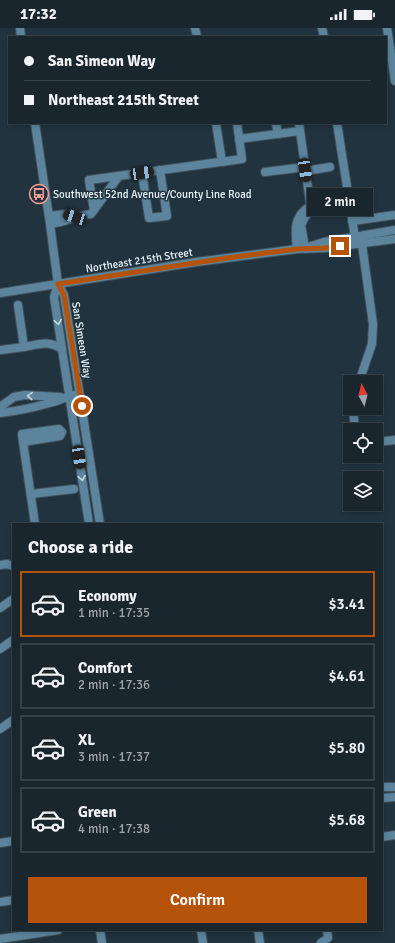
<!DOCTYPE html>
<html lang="en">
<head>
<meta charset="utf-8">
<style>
  :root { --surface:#19262e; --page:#26323a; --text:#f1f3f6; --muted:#9fa5aa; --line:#37434a; --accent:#b45309 }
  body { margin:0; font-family:Signika,sans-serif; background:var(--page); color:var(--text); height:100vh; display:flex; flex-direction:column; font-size:15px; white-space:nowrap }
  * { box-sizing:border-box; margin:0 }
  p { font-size:13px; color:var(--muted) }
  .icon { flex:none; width:22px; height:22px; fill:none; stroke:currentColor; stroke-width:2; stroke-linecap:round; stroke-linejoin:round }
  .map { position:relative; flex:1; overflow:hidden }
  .side { position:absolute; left:12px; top:495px; width:371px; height:408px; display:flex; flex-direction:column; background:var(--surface); border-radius:0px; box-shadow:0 2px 6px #0003,0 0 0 1px var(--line) }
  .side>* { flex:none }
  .guide { position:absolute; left:8px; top:8px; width:379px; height:88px; border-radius:0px; box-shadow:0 2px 6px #0003,0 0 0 1px var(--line); display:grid; align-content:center; height:88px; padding:0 16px; background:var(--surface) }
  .needle { width:26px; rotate:353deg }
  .buttons { position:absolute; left:343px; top:347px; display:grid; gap:8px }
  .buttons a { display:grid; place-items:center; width:40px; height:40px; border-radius:0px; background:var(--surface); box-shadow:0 2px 6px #0003,0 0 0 1px var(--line); font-size:20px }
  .end { position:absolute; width:18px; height:18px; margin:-9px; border:5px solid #b45309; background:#fff; box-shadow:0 0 0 2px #fff }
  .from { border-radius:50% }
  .bubble { position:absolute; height:28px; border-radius:0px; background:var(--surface); box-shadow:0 2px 6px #0003,0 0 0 1px var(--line); font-size:13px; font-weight:600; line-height:28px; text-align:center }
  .car { position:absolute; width:12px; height:24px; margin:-12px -6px; border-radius:5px; box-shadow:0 0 3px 1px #0007; background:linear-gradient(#222 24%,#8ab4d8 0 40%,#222 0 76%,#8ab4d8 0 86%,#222 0) }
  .guide b { display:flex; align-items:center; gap:14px; height:38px; font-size:15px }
  .guide b+b { border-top:1px solid var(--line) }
  .guide i { width:10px; height:10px; background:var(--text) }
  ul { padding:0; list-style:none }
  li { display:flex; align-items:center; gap:12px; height:66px; margin:0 8px 6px; padding:0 8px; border:2px solid var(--line); border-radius:0px }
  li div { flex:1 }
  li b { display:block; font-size:15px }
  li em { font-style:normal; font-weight:600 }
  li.selected { border-color:var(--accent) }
  li>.icon { width:36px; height:36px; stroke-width:1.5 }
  h2 { padding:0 16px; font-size:18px; line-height:48px }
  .button { display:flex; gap:8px; margin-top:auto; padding:8px 16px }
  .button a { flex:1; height:46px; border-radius:0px; background:var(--accent); color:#fff; font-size:16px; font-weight:600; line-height:46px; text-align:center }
  .status { display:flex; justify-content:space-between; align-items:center; height:28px; padding:0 20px; background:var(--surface); direction:ltr }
  .status svg { height:11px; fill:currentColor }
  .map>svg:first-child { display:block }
</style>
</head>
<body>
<div class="status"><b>17:32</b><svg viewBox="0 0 49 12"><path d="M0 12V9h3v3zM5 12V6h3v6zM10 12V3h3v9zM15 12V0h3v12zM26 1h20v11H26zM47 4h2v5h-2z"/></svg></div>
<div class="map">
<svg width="395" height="915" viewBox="0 0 395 915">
  <rect width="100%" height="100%" fill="#21333e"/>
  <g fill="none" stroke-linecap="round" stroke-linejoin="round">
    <g stroke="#41525c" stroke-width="10">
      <g id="minor">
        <polyline points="20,0 21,9"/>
        <polyline points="195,0 197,9"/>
        <polyline points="322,0 324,9"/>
        <polyline points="387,0 395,53"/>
        <polyline points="35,95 50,196 58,256 64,267 100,496"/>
        <polyline points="216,95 222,134"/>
        <polyline points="276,95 278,106"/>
        <polyline points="299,95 311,182 305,189 301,197 305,220"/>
        <polyline points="337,95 356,216"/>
        <polyline points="239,111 300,103"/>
        <polyline points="305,143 330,139"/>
        <polyline points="265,144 305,139"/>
        <polyline points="142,145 149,190 167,188 160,142"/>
        <polyline points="94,182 89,152 242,131 237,95"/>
        <polyline points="49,188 66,186 75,189"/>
        <polyline points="352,193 395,187"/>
        <path d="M50 196C65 194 77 188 91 186L119 148"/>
        <polyline points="311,218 324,214 395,202"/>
        <path d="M297 221C295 202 293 189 310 178"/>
        <polyline points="58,256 54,269 89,496"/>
        <polyline points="0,265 196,234 297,221 325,220 395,211"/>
        <path d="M24 319C40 316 48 312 62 321"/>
        <polyline points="0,322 24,319 18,277"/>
        <polyline points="359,354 372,316 373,296 361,209"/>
        <polyline points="0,379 14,369 25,367 60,369"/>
        <polyline points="353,380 355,402"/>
        <path d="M0 385C18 383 36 379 53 374 61 372 67 368 75 367"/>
        <polyline points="23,414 60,408 62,404 59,401 22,406 23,414 35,496"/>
        <polyline points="376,414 395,412"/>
        <polyline points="31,466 74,461"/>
        <polyline points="0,537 7,536 13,538"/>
        <polyline points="0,580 13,571"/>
        <polyline points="0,621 13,612"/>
        <polyline points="0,701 13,692"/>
        <polyline points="382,759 395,759"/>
        <polyline points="382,770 395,769"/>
        <polyline points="382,809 395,807"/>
        <polyline points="0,815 13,813"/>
        <polyline points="0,874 13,872"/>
        <polyline points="100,902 102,915"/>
        <polyline points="201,902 203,915"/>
        <polyline points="258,902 260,915"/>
        <polyline points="0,911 58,902"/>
        <polyline points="321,915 328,910 327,902"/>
      </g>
    </g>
    <use href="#minor" stroke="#5c859d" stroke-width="8"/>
  </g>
  <defs><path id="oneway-chevron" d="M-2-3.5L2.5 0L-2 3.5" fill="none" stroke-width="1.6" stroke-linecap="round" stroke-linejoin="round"/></defs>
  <g stroke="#c4d7e2">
    <use href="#oneway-chevron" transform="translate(58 294) rotate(81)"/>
    <use href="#oneway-chevron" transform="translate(30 368) rotate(-178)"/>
    <use href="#oneway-chevron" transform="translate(82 450) rotate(81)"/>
  </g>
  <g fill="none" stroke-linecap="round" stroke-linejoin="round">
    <polyline stroke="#b45309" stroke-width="5" points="82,378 64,267 58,256 227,230 297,221 325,220 340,218"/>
  </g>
  <defs>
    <g id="bus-ring" transform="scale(1)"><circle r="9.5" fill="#21333e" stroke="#f59c95" stroke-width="1.5"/><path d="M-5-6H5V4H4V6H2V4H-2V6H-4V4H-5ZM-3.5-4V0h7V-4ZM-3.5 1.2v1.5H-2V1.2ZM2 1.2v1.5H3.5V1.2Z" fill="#f59c95"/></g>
  </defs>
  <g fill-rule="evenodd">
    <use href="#bus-ring" x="39" y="166"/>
  </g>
  <g text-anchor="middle" stroke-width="3" stroke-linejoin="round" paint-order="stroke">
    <g font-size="11" fill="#e7f2f9" stroke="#21333e" text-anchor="start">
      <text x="53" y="170">Southwest 52nd Avenue/County Line Road</text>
    </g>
    <g font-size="11" fill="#e7f2f9" stroke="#21333e">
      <text transform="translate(139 232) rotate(-9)" y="4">Northeast 215th Street</text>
      <text transform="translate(82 312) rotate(81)" y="4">San Simeon Way</text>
    </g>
  </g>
</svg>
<div class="buttons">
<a><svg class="needle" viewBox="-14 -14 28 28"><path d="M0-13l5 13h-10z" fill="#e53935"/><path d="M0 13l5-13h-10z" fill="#9fa5aa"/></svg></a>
<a><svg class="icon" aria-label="locate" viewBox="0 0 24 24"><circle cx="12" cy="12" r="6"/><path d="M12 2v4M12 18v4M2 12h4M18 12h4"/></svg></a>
<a><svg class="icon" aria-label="layers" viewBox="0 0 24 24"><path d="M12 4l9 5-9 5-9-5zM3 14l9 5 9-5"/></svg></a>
</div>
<i class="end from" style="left:82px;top:378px"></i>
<i class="end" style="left:340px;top:218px"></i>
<div class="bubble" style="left:307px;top:160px;width:66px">2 min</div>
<i class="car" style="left:305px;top:142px;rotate:172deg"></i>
<i class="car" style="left:142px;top:145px;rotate:82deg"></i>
<i class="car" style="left:75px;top:189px;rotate:288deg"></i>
<i class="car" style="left:79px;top:429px;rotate:171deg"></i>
<div class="guide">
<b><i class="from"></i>San Simeon Way</b>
<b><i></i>Northeast 215th Street</b>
</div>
<section class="side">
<h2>Choose a ride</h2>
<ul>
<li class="selected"><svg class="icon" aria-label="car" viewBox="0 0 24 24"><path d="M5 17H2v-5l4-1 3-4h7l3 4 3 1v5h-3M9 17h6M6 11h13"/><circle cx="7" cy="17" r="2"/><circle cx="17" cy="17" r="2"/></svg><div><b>Economy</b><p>1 min · 17:35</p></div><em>$3.41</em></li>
<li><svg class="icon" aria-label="car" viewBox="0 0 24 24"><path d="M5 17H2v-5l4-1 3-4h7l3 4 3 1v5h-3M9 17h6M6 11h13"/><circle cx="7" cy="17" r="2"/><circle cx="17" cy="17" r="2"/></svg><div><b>Comfort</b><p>2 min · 17:36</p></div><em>$4.61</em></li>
<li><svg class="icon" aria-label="car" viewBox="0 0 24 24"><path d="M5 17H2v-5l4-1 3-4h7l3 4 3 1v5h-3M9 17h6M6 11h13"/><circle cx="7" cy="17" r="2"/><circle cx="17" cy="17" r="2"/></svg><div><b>XL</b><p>3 min · 17:37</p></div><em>$5.80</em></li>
<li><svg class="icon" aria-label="car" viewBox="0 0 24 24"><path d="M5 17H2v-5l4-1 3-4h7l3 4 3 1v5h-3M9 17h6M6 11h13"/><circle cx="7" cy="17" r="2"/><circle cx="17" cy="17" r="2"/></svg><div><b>Green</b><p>4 min · 17:38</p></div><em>$5.68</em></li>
</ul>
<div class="button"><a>Confirm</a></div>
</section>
</div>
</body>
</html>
